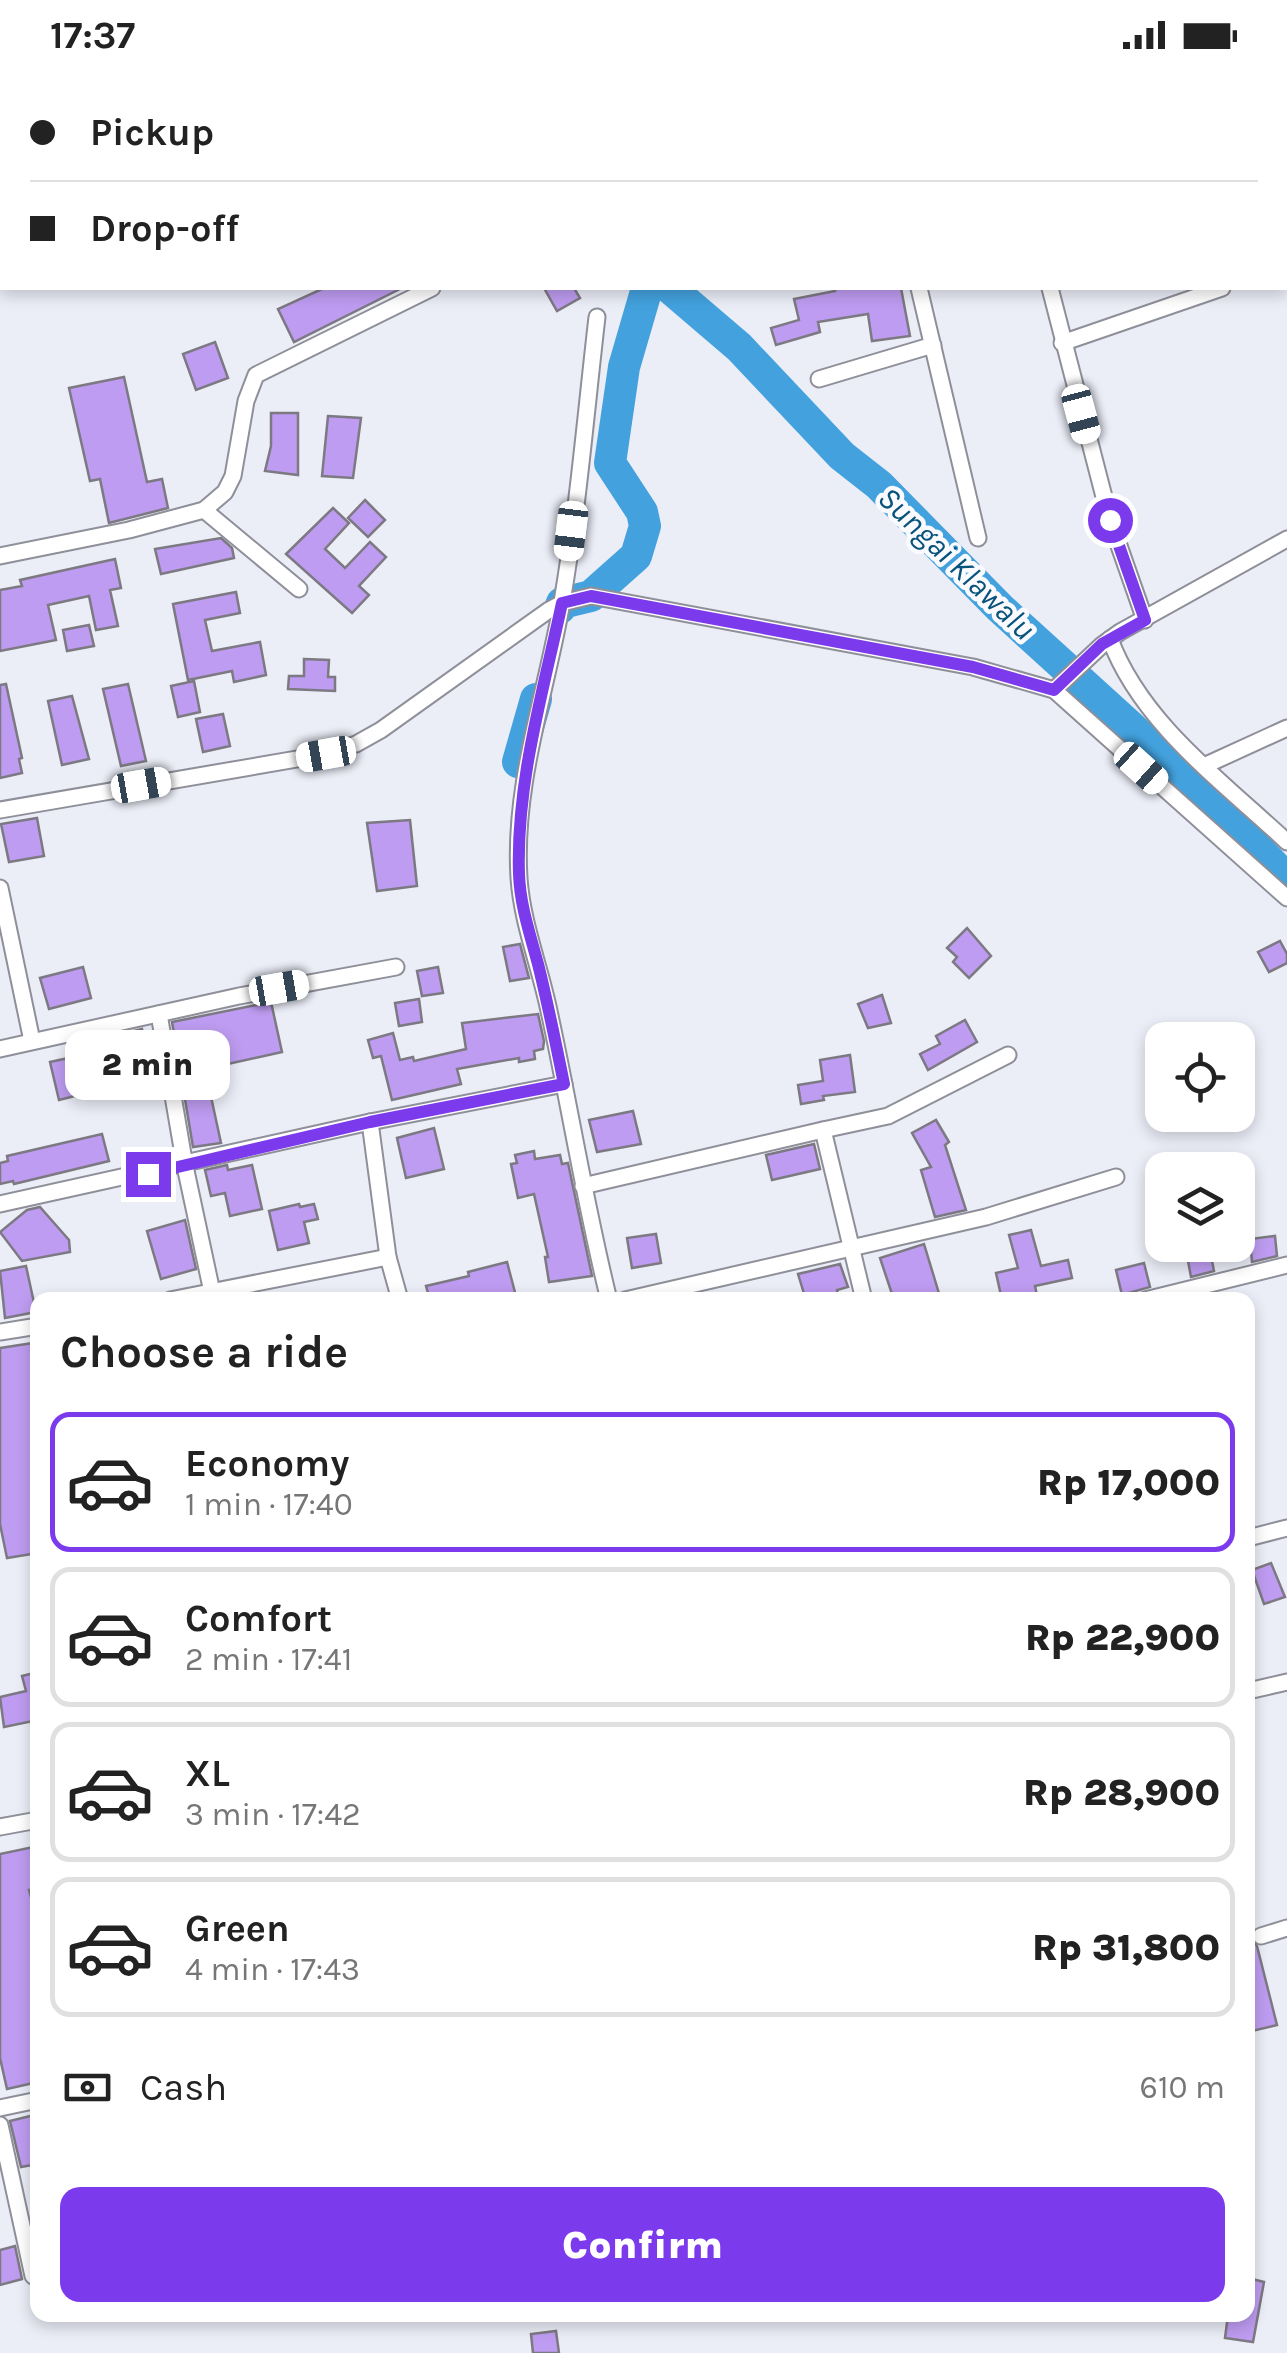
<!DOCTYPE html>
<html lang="en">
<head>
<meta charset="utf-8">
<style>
  :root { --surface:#fff; --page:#f2f2f2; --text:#222; --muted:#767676; --line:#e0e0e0; --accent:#7c3aed }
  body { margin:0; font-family:Karla,sans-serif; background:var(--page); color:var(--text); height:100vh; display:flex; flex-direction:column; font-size:38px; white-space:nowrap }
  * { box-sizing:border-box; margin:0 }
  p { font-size:32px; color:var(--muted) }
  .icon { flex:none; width:55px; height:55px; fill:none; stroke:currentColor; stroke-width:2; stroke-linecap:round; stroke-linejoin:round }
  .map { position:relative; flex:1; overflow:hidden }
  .panel { position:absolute; left:30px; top:1222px; width:1225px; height:1030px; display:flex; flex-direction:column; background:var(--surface); border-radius:20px; box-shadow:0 5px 15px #0003 }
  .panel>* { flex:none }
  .guide { position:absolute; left:0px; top:0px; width:1288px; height:220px; box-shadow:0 5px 15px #0003; display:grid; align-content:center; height:220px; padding:0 30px; background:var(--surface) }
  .buttons { position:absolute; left:1145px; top:952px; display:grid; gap:20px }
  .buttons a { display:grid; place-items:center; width:110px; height:110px; border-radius:20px; background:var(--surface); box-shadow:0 5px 15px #0003; font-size:50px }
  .end { position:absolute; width:45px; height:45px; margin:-22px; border:12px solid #7c3aed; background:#fff; box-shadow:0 0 0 5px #fff }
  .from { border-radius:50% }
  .bubble { position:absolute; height:70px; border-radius:20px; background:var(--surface); box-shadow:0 5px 15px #0003; font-size:32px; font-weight:800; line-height:70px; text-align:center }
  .car { position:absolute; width:30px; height:60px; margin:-30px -15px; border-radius:12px; box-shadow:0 0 8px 2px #0007; background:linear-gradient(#fff 24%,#345 0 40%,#fff 0 76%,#345 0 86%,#fff 0) }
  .guide b { display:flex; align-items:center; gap:35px; height:95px; font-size:38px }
  .guide b+b { border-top:2px solid var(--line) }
  .guide i { width:25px; height:25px; background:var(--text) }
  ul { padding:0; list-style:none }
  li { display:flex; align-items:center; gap:30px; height:140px; margin:0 20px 15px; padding:0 10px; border:5px solid var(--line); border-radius:20px }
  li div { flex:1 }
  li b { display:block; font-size:38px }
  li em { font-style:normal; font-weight:800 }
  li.current { border-color:var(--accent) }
  li>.icon { width:90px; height:90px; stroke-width:1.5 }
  h2 { padding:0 30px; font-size:45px; line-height:120px }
  .pay { display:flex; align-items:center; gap:25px; height:110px; padding:0 30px; font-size:38px }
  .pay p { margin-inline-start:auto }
  .button { display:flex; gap:20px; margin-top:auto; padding:20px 30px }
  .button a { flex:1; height:115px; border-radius:20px; background:var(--accent); color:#fff; font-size:40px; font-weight:800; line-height:115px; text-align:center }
  .status { display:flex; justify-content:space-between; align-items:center; height:70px; padding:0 50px; background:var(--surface); direction:ltr }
  .status svg { height:28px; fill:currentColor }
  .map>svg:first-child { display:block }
</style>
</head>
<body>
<div class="status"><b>17:37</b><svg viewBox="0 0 49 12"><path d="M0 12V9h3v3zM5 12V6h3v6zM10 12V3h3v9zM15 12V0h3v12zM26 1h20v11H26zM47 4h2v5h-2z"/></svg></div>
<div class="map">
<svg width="1287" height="2283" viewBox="0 0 1287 2283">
  <rect width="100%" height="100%" fill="#ebedf7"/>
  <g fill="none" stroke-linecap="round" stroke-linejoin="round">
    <g stroke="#43a2de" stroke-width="32">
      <polyline points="0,84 2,84"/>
      <polyline points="670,218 739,277 842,386 879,415 1000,538 1207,726 1287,809"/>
      <polyline points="560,538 562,533 591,526 636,486 645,456 642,442 610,393 624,297 647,218"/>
      <polyline points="518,692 536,629"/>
    </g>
  </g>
  <g fill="#be9cf1" stroke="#7c7982" stroke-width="2.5">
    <polygon points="324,218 402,218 294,272 278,239"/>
    <polygon points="544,218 574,218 580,228 557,241"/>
    <polygon points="835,218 901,218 910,266 872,271 868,244 818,252 820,262 776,275 771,258 799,250 794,229 835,221"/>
    <polygon points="215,272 228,308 196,320 183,284"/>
    <polygon points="124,307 147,412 162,409 168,438 109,453 100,409 90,411 69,318"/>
    <polygon points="271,343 298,343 298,405 265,401 271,376"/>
    <polygon points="328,346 361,348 353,408 322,406"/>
    <polygon points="365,430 385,450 368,467 348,448"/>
    <polygon points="333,438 349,453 325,479 345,498 370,472 386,487 359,516 369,525 352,543 286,484"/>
    <polygon points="221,468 232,478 234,488 161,504 155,479"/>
    <polygon points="115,489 121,518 110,520 118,556 96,560 89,526 48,535 56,570 0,581 0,520 22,516 20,510"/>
    <polygon points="236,522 240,543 205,550 212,581 260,572 266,605 234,612 232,601 188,610 173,534"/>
    <polygon points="89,555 94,576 67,581 63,560"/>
    <polygon points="304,589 329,590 328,607 335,607 335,621 288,619 289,606 304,606"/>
    <polygon points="194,611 200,642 178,647 171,616"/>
    <polygon points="6,614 22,688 19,689 22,703 0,708 0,615"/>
    <polygon points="128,614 146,691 121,696 103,619"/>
    <polygon points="72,626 89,689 62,695 48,631"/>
    <polygon points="223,644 230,676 203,682 196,649"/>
    <polygon points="37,748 44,786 9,792 1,754"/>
    <polygon points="410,750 417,816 377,821 367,753"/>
    <polygon points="967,858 991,886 969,908 953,892 957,887 947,878"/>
    <polygon points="1280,871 1287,884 1287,893 1269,902 1258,882"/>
    <polygon points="520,874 529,908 510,911 503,877"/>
    <polygon points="83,897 91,928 49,939 40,908"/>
    <polygon points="438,897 443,923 422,926 417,901"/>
    <polygon points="882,925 891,953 868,958 858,934"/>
    <polygon points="419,929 422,952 399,956 395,933"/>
    <polygon points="271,932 282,982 205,999 221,1073 193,1077 172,952"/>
    <polygon points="538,944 544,971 543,979 534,981 535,989 519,992 519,988 457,999 461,1014 392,1030 381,986 373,988 368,970 393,963 400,990 413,987 414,991 466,979 462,953"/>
    <polygon points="965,950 977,972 928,1000 920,984 940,974 936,966"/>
    <polygon points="142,959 155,1006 59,1030 50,992 96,982 93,971"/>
    <polygon points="850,985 855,1022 823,1026 824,1030 801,1034 798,1015 823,1011 820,990"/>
    <polygon points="633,1041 641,1074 597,1082 589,1050"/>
    <polygon points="936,1050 949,1072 945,1075 966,1140 935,1147 921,1100 931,1097 912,1063"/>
    <polygon points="434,1058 444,1099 406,1108 397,1068"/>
    <polygon points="102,1064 109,1091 14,1114 13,1111 0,1114 0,1093 8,1091 7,1086"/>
    <polygon points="814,1074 820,1099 772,1110 766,1085"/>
    <polygon points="534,1081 535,1089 560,1085 562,1094 568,1093 592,1206 549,1212 545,1187 548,1187 534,1124 518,1128 511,1094 517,1093 515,1085"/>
    <polygon points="227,1095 228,1100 252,1095 262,1139 230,1146 225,1123 211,1126 205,1100"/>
    <polygon points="299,1134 300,1137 314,1134 318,1149 304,1152 309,1173 278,1180 269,1141"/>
    <polygon points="40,1137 69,1170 70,1182 22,1191 0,1162 27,1140"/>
    <polygon points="185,1150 196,1199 161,1209 147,1161"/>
    <polygon points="1031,1160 1041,1196 1068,1190 1072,1208 1035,1216 1038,1230 1002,1230 996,1203 1018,1198 1009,1165"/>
    <polygon points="656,1164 661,1193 632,1198 627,1168"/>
    <polygon points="1275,1166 1277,1186 1252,1192 1250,1169"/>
    <polygon points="924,1174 941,1230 894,1230 880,1188"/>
    <polygon points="1185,1175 1209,1175 1214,1201 1191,1207"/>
    <polygon points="507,1192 517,1230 430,1230 426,1216 469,1206 468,1202"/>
    <polygon points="1144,1193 1150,1217 1122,1225 1116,1200"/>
    <polygon points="840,1194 848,1217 837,1220 840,1230 806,1230 798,1204"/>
    <polygon points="26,1196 36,1242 5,1248 0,1201"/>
    <polygon points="33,1273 38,1296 38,1483 7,1488 0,1454 0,1278"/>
    <polygon points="1271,1493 1285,1527 1264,1534 1252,1500"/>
    <polygon points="38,1602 38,1650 4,1657 0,1627 26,1621 22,1606"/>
    <polygon points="38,1776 38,1818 29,1820 38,1852 38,2012 7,2019 0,1988 0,1784"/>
    <polygon points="1252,1858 1250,1868 1257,1876 1277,1955 1248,1962 1248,1859"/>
    <polygon points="38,2044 38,2094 21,2097 10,2051"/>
    <polygon points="15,2176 22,2209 0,2215 0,2180"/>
    <polygon points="1248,2208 1264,2212 1253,2272 1225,2268 1228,2245 1248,2245"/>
    <polygon points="556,2261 559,2283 533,2283 531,2264"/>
  </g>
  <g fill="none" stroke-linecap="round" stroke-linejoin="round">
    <g stroke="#8e8f99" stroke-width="19">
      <g id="minor">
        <polyline points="689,0 689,2"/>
        <polyline points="873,0 874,2"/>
        <polyline points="999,0 999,2"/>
        <polyline points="919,218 978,468"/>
        <polyline points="1050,218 1110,450 1145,550"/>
        <path d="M597 247C586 342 578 438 562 532 546 624 513 714 519 808 522 853 540 897 549 941 570 1037 585 1134 609 1230"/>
        <polyline points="1062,273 1222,218"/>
        <polyline points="819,309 933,275"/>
        <polyline points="204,440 299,519"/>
        <polyline points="0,486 129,460 204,440 225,422 233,406 246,331 256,305 432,218"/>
        <path d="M1110 569C1141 653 1223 712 1287 772"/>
        <polyline points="1054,620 1102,575 1120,562 1287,469"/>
        <polyline points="1206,695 1287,658"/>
        <polyline points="0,740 326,684 356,674 381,660 549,540 562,533 591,526 973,597 1054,620 1287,828"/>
        <polyline points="0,818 32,971"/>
        <polyline points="159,944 185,1096 212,1222"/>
        <polyline points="0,979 239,926 396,897"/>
        <polyline points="370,1052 388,1187 400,1230"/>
        <polyline points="583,1116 823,1060"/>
        <polyline points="0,1134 370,1052 564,1014"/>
        <polyline points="170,1230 388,1187"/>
        <polyline points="625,1230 986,1147 1116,1107"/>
        <polyline points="864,1230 823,1060 888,1046 1008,985"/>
        <polyline points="1145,1230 1287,1195"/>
        <polyline points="0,1262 38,1256"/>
        <polyline points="1248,1468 1287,1458"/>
        <polyline points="1248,1621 1287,1612"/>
        <polyline points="0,1757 38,1750"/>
        <polyline points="1261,1866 1287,1858"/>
        <polyline points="0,2038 38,2030"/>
        <polyline points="0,2055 33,2206"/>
      </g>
    </g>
    <use href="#minor" stroke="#fff" stroke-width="15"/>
  </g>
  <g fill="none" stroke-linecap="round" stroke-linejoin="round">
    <path stroke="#7c3aed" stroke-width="12" d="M148 1104 370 1052 564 1014C556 974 548 934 538 894 530 864 520 835 519 804 516 713 543 622 562 533L591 526 973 597 1054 620 1102 574 1145 550 1110 450"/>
  </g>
  <g text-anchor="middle" stroke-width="9" stroke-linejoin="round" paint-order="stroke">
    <g font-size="32" font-style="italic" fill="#08537b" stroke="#fafaff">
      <text transform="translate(957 493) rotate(44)" y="11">Sungai Klawalu</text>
    </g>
  </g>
</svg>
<div class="buttons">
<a><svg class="icon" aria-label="locate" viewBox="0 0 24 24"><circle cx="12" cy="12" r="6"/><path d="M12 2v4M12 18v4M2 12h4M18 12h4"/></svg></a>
<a><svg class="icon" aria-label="layers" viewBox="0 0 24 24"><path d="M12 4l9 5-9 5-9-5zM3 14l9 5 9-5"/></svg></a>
</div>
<i class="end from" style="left:1110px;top:450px"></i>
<i class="end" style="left:148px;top:1104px"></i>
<div class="bubble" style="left:65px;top:960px;width:165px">2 min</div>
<i class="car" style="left:1081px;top:344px;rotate:165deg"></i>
<i class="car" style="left:571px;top:461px;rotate:187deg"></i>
<i class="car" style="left:326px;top:684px;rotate:260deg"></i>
<i class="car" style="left:1141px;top:698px;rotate:132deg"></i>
<i class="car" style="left:141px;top:715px;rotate:80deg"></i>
<i class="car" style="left:279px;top:918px;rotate:80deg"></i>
<div class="guide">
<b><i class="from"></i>Pickup</b>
<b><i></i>Drop-off</b>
</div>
<section class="panel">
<h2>Choose a ride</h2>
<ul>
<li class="current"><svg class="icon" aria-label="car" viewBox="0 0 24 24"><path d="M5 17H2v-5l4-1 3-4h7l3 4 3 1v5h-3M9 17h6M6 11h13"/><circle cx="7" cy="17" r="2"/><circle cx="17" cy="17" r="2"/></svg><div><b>Economy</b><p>1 min · 17:40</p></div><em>Rp 17,000</em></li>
<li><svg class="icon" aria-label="car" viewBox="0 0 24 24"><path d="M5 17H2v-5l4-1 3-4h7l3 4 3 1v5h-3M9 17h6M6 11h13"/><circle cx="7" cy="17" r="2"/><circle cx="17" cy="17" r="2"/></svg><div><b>Comfort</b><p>2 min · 17:41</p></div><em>Rp 22,900</em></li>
<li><svg class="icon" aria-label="car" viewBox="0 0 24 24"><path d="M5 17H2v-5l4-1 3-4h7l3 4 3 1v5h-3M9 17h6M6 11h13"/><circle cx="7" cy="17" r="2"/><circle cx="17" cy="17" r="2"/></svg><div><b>XL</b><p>3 min · 17:42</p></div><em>Rp 28,900</em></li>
<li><svg class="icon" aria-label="car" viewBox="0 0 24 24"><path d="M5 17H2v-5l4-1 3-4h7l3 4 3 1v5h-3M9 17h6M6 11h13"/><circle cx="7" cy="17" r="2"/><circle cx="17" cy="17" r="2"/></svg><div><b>Green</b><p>4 min · 17:43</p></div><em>Rp 31,800</em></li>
</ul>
<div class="pay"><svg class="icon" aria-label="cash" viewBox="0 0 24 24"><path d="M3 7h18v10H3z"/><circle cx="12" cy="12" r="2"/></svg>Cash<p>610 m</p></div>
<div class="button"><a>Confirm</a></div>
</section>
</div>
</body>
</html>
